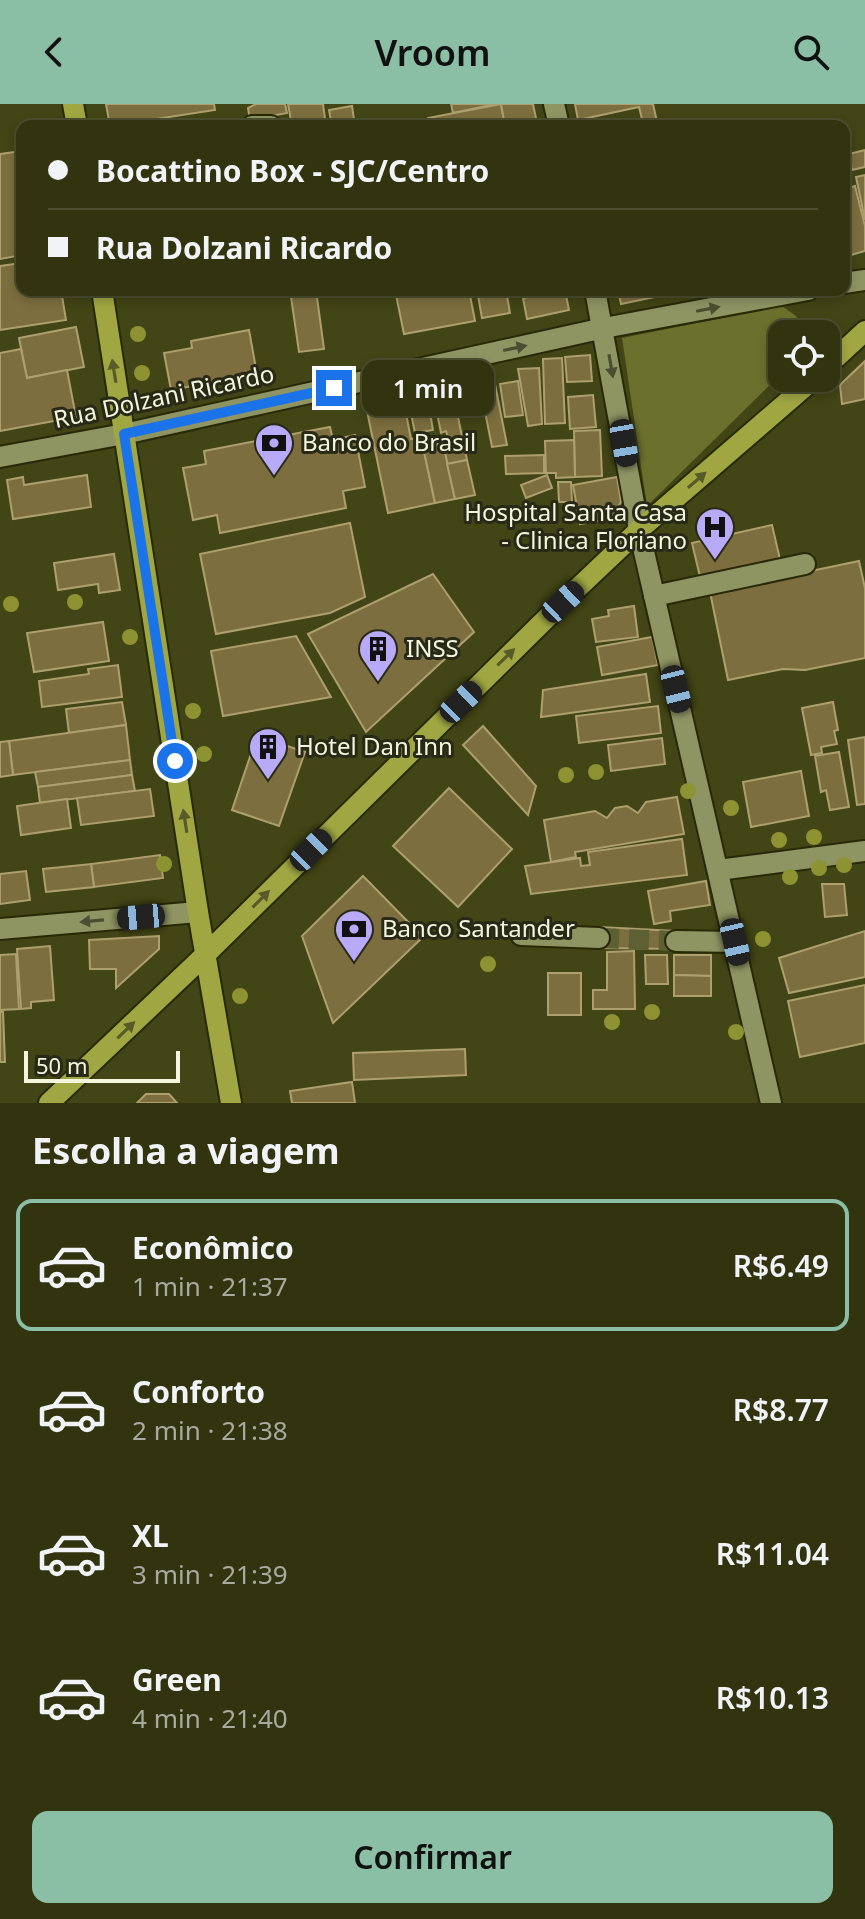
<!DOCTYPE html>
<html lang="pt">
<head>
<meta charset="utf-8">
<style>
  :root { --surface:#323410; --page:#3d3f1e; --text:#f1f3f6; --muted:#a8aa9f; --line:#4d4f30; --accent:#8abfa5 }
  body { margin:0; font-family:"Noto Sans",sans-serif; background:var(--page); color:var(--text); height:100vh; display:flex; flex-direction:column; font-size:30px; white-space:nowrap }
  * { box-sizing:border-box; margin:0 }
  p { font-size:26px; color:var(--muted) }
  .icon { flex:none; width:44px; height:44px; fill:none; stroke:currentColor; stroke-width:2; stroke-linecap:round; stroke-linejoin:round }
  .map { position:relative; height:999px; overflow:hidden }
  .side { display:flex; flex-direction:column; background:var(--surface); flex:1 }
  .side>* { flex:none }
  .guide { position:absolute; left:16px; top:16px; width:834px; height:176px; border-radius:16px; box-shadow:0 4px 12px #0003,0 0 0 2px var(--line); display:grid; align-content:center; height:176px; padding:0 32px; background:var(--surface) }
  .buttons { position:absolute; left:768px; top:216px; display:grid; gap:16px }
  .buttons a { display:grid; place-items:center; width:72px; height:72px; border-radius:16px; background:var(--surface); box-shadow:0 4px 12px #0003,0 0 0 2px var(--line); font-size:40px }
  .scale { position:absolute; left:24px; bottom:20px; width:156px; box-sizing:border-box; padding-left:8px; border:4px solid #f3f6dc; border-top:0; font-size:22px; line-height:28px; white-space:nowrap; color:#f3f6dc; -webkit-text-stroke:6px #282916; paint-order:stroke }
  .end { position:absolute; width:36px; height:36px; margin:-18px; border:10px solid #1a73e8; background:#fff; box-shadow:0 0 0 4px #fff }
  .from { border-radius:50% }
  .bubble { position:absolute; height:56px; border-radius:16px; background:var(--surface); box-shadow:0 4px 12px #0003,0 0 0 2px var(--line); font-size:26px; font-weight:600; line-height:56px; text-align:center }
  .car { position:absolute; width:24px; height:48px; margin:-24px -12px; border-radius:10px; box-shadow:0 0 6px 2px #0007; background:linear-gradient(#222 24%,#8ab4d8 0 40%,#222 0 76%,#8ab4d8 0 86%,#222 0) }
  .guide b { display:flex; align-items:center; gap:28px; height:76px; font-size:30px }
  .guide b+b { border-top:2px solid var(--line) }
  .guide i { width:20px; height:20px; background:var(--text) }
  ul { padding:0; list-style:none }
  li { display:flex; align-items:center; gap:24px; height:132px; margin:0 16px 12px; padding:0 16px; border:4px solid transparent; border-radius:16px }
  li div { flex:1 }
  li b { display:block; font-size:30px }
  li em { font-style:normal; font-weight:600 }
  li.on { border-color:var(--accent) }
  li>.icon { width:72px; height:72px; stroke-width:1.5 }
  h2 { padding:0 32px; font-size:36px; line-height:96px }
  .cta { display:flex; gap:16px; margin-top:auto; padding:16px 32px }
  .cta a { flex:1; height:92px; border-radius:16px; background:var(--accent); color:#111; font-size:32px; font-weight:600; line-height:92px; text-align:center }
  header { display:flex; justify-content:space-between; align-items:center; height:104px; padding:0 32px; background:var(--accent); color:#111; font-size:36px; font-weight:600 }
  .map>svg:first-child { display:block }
</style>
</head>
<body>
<header><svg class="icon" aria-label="back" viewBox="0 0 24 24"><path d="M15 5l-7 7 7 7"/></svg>Vroom<svg class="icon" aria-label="search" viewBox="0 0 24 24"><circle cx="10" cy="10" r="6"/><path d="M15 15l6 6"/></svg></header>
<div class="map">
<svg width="865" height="999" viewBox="0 0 865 999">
  <rect width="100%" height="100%" fill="#424515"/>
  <polygon fill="#6c702d" points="782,202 796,212 801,229 782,230 782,269 647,402 622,234"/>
  <g fill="#7d6e3f" stroke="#ae9f6f" stroke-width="2">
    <polygon points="106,0 214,0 215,6 110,22"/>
    <polygon points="256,0 285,0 287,9 250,16 248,4"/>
    <polygon points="288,0 323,0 326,22 292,22"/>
    <polygon points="451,0 496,0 453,9"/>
    <polygon points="501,0 505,22 430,22 428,14"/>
    <polygon points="501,0 533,0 537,19 505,22"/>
    <polygon points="575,0 653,0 658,22 627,22 643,19 639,3 578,16"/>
    <polygon points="352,2 355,22 332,22 329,6"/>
    <polygon points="865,46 865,63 852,66 849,50"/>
    <polygon points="22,47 22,151 0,155 0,50"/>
    <polygon points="865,71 865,116 856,73"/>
    <polygon points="855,82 865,122 865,147 844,153 844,85"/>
    <polygon points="22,159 22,186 61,186 66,216 0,226 0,162"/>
    <polygon points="290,186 316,186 324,245 299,248"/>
    <polygon points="395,186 469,186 475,217 404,230"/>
    <polygon points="477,186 506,186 510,209 482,214"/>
    <polygon points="565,186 569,206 527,215 523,194"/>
    <polygon points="618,186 688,186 621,200"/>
    <polygon points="76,223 84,263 27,274 19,234"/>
    <polygon points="249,226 257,270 171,286 164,249 192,244 191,237"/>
    <polygon points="21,245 27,274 67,266 76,313 0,327 0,249"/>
    <polygon points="590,251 592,277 567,278 565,253"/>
    <polygon points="562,254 565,319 545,320 543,255"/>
    <polygon points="865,257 865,295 842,300 840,281"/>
    <polygon points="539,264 542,320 528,322 518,265"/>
    <polygon points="493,270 507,341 492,343 478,272"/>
    <polygon points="518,277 523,311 505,313 500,280"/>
    <polygon points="451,280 467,356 447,360 443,339 449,338 446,327 441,329 432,284"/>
    <polygon points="426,286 433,326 415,329 407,290"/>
    <polygon points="593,291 596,323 570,325 568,293"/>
    <polygon points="403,294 411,335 421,333 435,399 388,409 366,302"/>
    <polygon points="330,323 333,336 355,331 365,383 343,387 346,404 220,429 217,411 193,416 183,364 206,360 204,347"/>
    <polygon points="600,326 602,372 575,373 574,327"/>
    <polygon points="574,336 575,373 556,374 556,369 546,369 545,337"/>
    <polygon points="443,339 455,395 435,399 423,343"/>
    <polygon points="544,351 544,369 506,370 505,352"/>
    <polygon points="467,356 475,391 455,395 447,360"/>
    <polygon points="87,371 91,403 13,415 7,376 23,373 24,381"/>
    <polygon points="547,371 552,384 526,394 521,381"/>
    <polygon points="617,373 621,398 614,410 608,415 580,420 573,381"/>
    <polygon points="558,378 571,378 572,398 559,398"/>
    <polygon points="350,419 365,493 330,509 216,530 200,450"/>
    <polygon points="772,421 782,464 702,481 692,439"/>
    <polygon points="114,450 120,486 99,489 98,480 58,486 54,459"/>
    <polygon points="859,457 865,484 865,554 805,566 783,565 728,576 710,488"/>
    <polygon points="433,470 474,528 366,628 308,530"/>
    <polygon points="634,502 638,533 596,538 592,515 609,512 608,506"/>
    <polygon points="103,518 109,557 34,568 27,529"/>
    <polygon points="296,532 331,593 223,612 211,547"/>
    <polygon points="652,533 658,561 602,571 597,543"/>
    <polygon points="118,561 122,593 42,603 39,577 89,570 88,565"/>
    <polygon points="646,570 650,598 541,613 543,586"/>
    <polygon points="122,598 126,621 69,629 66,605"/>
    <polygon points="833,598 838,626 834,627 837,640 821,643 822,649 811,651 802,604"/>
    <polygon points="658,602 661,629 579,639 576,612"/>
    <polygon points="126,621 130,656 13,671 9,637"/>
    <polygon points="483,622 536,682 528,711 463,641"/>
    <polygon points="257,632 305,648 279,722 232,706"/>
    <polygon points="865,633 865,700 857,701 848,636"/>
    <polygon points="662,634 665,660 611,667 608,641"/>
    <polygon points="9,637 13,671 0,673 0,638"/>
    <polygon points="839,648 849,703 830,706 826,686 821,688 815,652"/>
    <polygon points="130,656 132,671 38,683 35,668"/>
    <polygon points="801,667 809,712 751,723 743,678"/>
    <polygon points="132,671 135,687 40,699 38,683"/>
    <polygon points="449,684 512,745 458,803 393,742"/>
    <polygon points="150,685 154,712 81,721 77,694"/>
    <polygon points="677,693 684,730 575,748 576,753 551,758 544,716 595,707 607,714 615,704 627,702 638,709 646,698"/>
    <polygon points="67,695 71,724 21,731 17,702"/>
    <polygon points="682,735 687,771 531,790 525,762 580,754 581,762 590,761 588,748"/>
    <polygon points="160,751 163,774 94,783 91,760"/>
    <polygon points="91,760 94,783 46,788 43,765"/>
    <polygon points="26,767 30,796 0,800 0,770"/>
    <polygon points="363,772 423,833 333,919 302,832"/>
    <polygon points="706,777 710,801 670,807 671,817 654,820 648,787"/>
    <polygon points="822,780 844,780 847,811 825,813"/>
    <polygon points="599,823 676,827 677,845 598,844"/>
    <polygon points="865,827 865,873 789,889 779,854"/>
    <polygon points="159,832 159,845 116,884 116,865 90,865 89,836"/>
    <polygon points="50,842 54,896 31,898 31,904 21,905 17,845"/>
    <polygon points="634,847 635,905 593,905 593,886 607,886 607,848"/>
    <polygon points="16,850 19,905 0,906 0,851"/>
    <polygon points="645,851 667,851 668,880 646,880"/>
    <polygon points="674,851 711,851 711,872 674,871"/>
    <rect x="548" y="869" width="33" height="42"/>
    <polygon points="674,871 711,872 711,892 674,892"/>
    <polygon points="865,881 865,939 800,953 788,897"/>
    <polygon points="0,908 3,908 5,958 0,958"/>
    <polygon points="465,945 466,971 354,976 353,949"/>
    <polygon points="352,978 355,999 292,999 290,987"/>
    <polygon points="146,990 169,990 177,999 137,999"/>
  </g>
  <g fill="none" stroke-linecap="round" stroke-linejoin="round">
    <polyline stroke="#5d6033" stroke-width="20" stroke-dasharray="20 10" stroke-linecap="butt" points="599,834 676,837"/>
    <g stroke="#282a06" stroke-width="24">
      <g id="minor">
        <polyline points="554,0 559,22"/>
        <polyline points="252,22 271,22"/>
        <polyline points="844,179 865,176"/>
        <polyline points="595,186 639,426 771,999"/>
        <polyline points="0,353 124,330 604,224 808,186"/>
        <polyline points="654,492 805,460"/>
        <polyline points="718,766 865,747"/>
        <polyline points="0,825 198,808"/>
        <polyline points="521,831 599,834"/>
        <polyline points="676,837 735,838"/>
      </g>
    </g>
    <g stroke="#282a06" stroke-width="24">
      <g id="major">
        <polyline points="73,0 77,22"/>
        <polyline points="102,186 198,808 231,999"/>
        <polyline points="826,263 865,227"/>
        <polyline points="49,999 206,850 563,498 639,426 815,274"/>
      </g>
    </g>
    <use href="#minor" stroke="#8f9463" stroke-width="20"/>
    <use href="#major" stroke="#a0a742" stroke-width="20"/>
  </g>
  <g fill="#8d9332">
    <circle cx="138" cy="230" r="8"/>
    <circle cx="142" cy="269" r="8"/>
    <circle cx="75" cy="498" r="8"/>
    <circle cx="11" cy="500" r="8"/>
    <circle cx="130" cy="533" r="8"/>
    <circle cx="193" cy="607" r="8"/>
    <circle cx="204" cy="650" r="8"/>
    <circle cx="596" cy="668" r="8"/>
    <circle cx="566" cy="671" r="8"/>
    <circle cx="688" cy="687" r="8"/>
    <circle cx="731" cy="704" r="8"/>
    <circle cx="814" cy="733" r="8"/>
    <circle cx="779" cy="736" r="8"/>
    <circle cx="164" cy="760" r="8"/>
    <circle cx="844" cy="761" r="8"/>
    <circle cx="819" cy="764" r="8"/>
    <circle cx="790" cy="773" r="8"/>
    <circle cx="763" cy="835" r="8"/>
    <circle cx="488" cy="860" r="8"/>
    <circle cx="240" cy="892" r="8"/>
    <circle cx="652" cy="908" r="8"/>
    <circle cx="612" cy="918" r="8"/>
    <circle cx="736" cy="928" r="8"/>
  </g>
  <defs><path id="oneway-solid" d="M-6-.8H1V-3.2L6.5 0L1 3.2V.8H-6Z" transform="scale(2)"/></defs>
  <g fill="#4c4e31">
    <use href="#oneway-solid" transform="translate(708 205) rotate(-11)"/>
    <use href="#oneway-solid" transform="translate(515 244) rotate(-12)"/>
    <use href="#oneway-solid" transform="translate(611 262) rotate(80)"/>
    <use href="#oneway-solid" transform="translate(92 817) rotate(175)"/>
  </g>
  <g fill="#585b28">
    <use href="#oneway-solid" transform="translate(114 267) rotate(-99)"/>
    <use href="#oneway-solid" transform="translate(697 376) rotate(-41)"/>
    <use href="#oneway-solid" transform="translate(506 553) rotate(-44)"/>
    <use href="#oneway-solid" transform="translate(185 717) rotate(-99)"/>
    <use href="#oneway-solid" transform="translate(261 795) rotate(-45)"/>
    <use href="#oneway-solid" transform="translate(126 926) rotate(-44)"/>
  </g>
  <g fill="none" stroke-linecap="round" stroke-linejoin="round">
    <polyline stroke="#1a73e8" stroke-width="10" points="175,657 124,330 334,284"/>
  </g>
  <defs>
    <g id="bank-pin" transform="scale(2)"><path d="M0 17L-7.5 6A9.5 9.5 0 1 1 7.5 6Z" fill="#b9aaf7" stroke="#282916"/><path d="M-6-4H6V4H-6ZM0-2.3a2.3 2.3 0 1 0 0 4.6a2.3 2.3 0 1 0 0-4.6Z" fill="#111"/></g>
    <g id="hospital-pin" transform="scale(2)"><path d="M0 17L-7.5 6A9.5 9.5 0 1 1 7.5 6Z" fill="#b9aaf7" stroke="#282916"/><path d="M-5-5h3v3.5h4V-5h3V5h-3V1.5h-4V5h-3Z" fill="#111"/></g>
    <g id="building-pin" transform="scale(2)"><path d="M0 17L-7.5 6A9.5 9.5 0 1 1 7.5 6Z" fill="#b9aaf7" stroke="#282916"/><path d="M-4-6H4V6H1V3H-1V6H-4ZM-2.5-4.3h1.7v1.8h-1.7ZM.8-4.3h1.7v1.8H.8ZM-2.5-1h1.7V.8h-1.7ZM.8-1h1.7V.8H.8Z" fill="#111"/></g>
  </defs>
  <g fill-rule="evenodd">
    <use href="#bank-pin" x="274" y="339"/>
    <use href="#hospital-pin" x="715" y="423"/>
    <use href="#building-pin" x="378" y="545"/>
    <use href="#building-pin" x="268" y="643"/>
    <use href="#bank-pin" x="354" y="825"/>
  </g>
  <g text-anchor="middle" stroke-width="6" stroke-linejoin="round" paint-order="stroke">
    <g font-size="24" fill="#f3f6dc" stroke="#282916">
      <text transform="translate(164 293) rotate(-12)" y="8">Rua Dolzani Ricardo</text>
    </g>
    <g font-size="24" fill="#f3f6dc" stroke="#282916" text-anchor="start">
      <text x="302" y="347">Banco do Brasil</text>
      <text x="687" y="417" text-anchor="end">Hospital Santa Casa<tspan x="687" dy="28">- Clinica Floriano</tspan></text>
      <text x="406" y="553">INSS</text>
      <text x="296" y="651">Hotel Dan Inn</text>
      <text x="382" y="833">Banco Santander</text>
    </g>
  </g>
</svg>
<div class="buttons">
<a><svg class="icon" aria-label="locate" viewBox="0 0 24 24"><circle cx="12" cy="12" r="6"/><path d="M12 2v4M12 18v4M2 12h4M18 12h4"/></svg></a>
</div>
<div class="scale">50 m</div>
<i class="end from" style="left:175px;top:657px"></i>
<i class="end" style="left:334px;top:284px"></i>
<div class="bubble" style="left:362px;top:256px;width:132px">1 min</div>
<i class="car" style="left:624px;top:339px;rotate:170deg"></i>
<i class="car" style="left:563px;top:498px;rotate:47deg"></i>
<i class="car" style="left:676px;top:585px;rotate:166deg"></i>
<i class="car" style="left:461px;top:598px;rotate:46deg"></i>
<i class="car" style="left:311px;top:746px;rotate:45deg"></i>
<i class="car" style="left:141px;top:813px;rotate:265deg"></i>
<i class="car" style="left:735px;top:838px;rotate:167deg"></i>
<div class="guide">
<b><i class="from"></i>Bocattino Box - SJC/Centro</b>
<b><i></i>Rua Dolzani Ricardo</b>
</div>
</div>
<section class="side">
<h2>Escolha a viagem</h2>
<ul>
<li class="on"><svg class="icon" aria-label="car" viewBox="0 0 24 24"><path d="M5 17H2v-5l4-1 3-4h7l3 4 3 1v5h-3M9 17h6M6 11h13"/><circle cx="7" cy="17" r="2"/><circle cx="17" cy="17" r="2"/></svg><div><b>Econômico</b><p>1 min · 21:37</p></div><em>R$6.49</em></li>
<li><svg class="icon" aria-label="car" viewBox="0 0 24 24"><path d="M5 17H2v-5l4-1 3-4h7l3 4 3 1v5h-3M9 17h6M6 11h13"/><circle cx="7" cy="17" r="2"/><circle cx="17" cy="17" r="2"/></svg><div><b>Conforto</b><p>2 min · 21:38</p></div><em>R$8.77</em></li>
<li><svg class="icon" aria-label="car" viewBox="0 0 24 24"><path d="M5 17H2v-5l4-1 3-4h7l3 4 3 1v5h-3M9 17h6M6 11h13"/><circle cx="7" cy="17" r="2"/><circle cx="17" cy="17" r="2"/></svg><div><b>XL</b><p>3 min · 21:39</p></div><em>R$11.04</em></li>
<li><svg class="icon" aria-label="car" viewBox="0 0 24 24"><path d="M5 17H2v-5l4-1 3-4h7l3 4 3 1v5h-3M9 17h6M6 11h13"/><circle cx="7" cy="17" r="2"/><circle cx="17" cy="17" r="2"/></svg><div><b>Green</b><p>4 min · 21:40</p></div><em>R$10.13</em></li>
</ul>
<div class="cta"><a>Confirmar</a></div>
</section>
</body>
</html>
